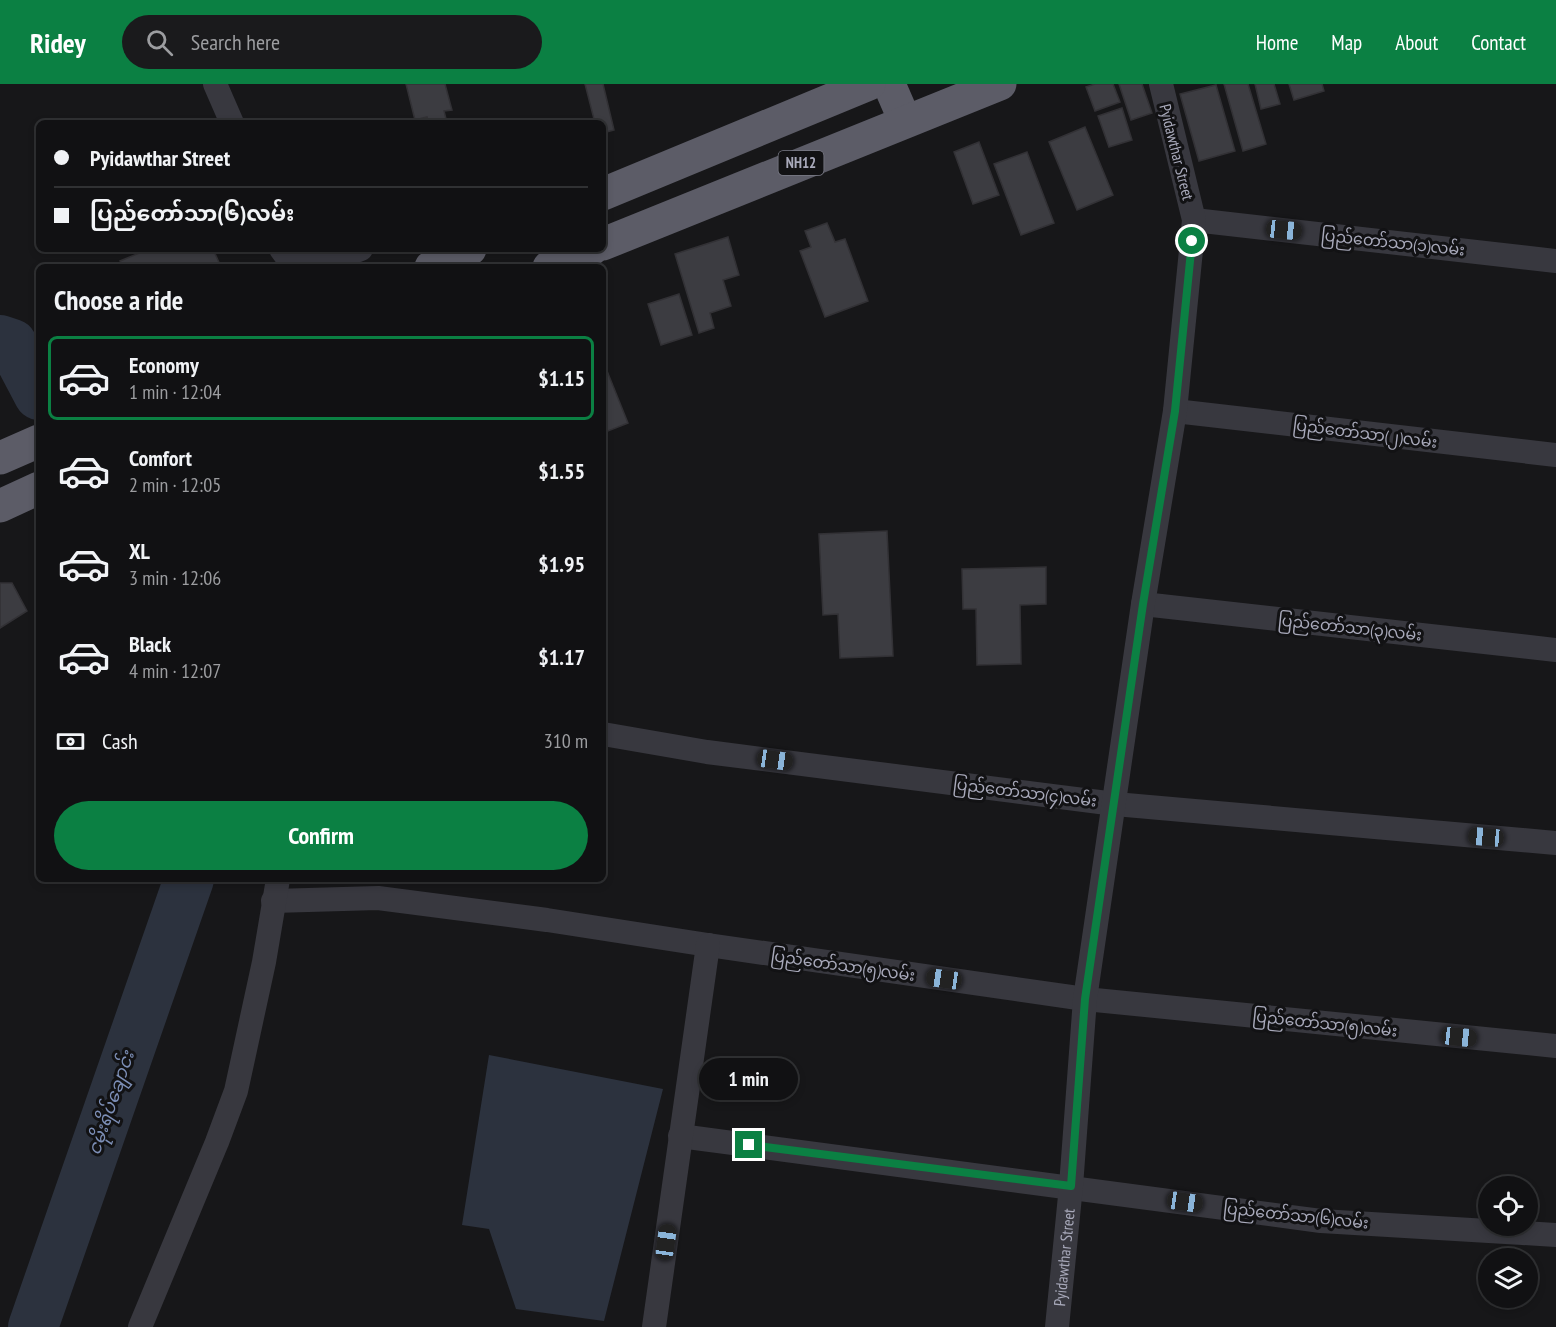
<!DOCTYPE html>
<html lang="en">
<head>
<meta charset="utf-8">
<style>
  :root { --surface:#111113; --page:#1a1a1c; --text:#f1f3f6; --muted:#9c9da0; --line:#303133; --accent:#0b8043 }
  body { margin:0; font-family:"PT Sans Narrow","Noto Sans Myanmar",sans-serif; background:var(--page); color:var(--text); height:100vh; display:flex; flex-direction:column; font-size:22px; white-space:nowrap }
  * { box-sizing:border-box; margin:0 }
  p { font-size:20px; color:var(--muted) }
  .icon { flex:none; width:33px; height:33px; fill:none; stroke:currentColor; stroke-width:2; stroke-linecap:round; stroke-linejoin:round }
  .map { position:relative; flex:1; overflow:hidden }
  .drawer { position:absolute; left:36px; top:180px; width:570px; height:618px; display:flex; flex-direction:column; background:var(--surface); border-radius:9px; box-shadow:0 3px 9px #0003,0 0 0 2px var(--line) }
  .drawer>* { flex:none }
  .hud { position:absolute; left:36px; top:36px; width:570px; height:132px; border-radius:9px; box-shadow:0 3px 9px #0003,0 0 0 2px var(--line); display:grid; align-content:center; height:132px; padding:0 18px; background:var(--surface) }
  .controls { position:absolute; left:1478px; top:1092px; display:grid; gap:12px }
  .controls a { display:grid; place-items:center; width:60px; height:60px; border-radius:50%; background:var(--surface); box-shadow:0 3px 9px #0003,0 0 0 2px var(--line); font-size:30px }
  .end { position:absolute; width:27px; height:27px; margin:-14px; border:8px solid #0b8043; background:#fff; box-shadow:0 0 0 3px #fff }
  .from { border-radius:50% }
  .bubble { position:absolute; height:42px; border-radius:21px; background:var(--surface); box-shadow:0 3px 9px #0003,0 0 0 2px var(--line); font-size:20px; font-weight:600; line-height:42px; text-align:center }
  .car { position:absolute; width:18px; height:36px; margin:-18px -9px; border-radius:8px; box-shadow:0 0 4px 2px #0007; background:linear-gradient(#222 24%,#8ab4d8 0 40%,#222 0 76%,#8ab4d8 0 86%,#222 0) }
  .hud b { display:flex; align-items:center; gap:21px; height:57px; font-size:22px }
  .hud b+b { border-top:2px solid var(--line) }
  .hud i { width:15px; height:15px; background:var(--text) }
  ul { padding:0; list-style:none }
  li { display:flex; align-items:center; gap:18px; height:84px; margin:0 12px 9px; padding:0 6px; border:3px solid transparent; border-radius:9px }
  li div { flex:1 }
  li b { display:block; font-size:22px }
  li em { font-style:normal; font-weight:600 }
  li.selected { border-color:var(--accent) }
  li>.icon { width:54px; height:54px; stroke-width:1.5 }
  h2 { padding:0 18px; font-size:27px; line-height:72px }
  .pay { display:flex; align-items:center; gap:15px; height:66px; padding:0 18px; font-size:22px }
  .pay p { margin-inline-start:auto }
  .action { display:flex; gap:12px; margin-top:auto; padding:12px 18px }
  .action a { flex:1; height:69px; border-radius:36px; background:var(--accent); color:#fff; font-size:24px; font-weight:600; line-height:69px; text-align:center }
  header { display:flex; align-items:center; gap:36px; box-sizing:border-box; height:84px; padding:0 30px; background:var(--accent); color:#fff }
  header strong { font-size:28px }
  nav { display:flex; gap:33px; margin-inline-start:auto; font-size:21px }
  .search { width:420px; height:54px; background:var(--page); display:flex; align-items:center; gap:15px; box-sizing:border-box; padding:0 21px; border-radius:33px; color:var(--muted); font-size:22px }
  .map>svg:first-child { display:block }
</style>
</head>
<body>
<header>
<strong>Ridey</strong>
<div class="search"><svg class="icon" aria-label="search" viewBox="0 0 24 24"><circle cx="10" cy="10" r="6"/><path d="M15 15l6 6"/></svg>Search here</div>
<nav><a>Home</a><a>Map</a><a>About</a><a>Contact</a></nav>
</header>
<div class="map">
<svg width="1556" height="1243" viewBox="0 0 1556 1243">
  <rect width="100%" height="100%" fill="#171719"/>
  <polygon fill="#2c323e" points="489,971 663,1005 604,1237 516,1225 489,1145 462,1141"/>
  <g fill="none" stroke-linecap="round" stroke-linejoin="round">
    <g stroke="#2c323e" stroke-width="50">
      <polyline points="0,256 12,260 39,311"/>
      <polyline points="33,1243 189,795"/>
    </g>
  </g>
  <g fill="#3c3c41" stroke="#323135" stroke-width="1.5">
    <polygon points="406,0 445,0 452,26 444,27 447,39 428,39 427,33 415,36"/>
    <polygon points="585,0 603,0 614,46 603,49 603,39 595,39"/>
    <polygon points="1095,0 1113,0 1120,18 1095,27 1086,3"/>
    <polygon points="1119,0 1142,0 1152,29 1131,36"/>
    <polygon points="1224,0 1248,0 1266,60 1243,67"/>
    <polygon points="1255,0 1274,0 1280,20 1261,25"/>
    <polygon points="1289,0 1322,0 1324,7 1294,16"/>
    <polygon points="1216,1 1235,67 1199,77 1180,10"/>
    <polygon points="1122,24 1132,56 1109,63 1098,32"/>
    <polygon points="1085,43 1113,111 1077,126 1049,58"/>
    <polygon points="979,58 999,111 973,120 954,68"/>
    <polygon points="1027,68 1054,139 1021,151 994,80"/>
    <polygon points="827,139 835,158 845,155 868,217 825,233 800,167 811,163 805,147"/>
    <polygon points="728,153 739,191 723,196 731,222 710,229 714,244 699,249 675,170"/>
    <polygon points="149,165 161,167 213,165 221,183 123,183 120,177"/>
    <polygon points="679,210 692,251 661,261 648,220"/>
    <polygon points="603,277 628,339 603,349"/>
    <polygon points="887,447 893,572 840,574 838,530 823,531 819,450"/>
    <polygon points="1046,483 1046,520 1020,521 1021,580 977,581 976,525 963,525 962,485"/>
    <polygon points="0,499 12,499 27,527 0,544"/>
  </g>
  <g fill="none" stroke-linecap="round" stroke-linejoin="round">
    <g stroke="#38383f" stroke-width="24">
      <polyline points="215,0 232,39"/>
      <polyline points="1194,136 1556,177"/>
      <path d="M281 165C284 169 287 174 291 177 310 191 342 172 361 165"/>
      <polyline points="1175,327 1556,371"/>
      <polyline points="1143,520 1556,566"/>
      <polyline points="603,650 707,668 1115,720 1556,759"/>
      <polyline points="273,817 378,814 547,836 708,861 1085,915 1556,962"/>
      <polyline points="680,1052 1321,1137 1556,1151"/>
      <polyline points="140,1243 217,1058 236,1007 264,878 278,795"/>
      <polyline points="654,1243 708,861"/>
      <path id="s1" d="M1057 1243 1071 1102 1085 915 1143 520 1175 327 1194 136 1161 0"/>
    </g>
    <g stroke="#5c5c67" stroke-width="33">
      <polyline points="889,0 905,37"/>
      <polyline points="603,110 869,0"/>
      <polyline points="603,160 1000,0"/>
      <polyline points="431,183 470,165"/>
      <polyline points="549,183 592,165"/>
      <polyline points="0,374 39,357"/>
      <polyline points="0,422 39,404"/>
    </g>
  </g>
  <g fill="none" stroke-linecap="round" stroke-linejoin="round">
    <polyline stroke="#0b8043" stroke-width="8" points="749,1061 1071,1102 1085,915 1143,520 1175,327 1192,157"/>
  </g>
  <g text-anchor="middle" stroke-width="6" stroke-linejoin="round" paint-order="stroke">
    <rect fill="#121214" stroke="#7b7c88" stroke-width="1.5" x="778.5" y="67" width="45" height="24" rx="4.5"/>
    <g font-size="15" font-weight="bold" fill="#a8a9ba">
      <text x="801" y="84">NH12</text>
    </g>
    <g font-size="16" fill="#a8a9ba" stroke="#121214">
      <text transform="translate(1177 68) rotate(76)" y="6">Pyidawthar Street</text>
      <text transform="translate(1393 158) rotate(6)" y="6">ပြည်တော်သာ(၁)လမ်း</text>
      <text transform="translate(1365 349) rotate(7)" y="6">ပြည်တော်သာ(၂)လမ်း</text>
      <text transform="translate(1350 543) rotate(6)" y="6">ပြည်တော်သာ(၃)လမ်း</text>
      <text transform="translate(1025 708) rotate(7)" y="6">ပြည်တော်သာ(၄)လမ်း</text>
      <text transform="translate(843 881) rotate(8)" y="6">ပြည်တော်သာ(၅)လမ်း</text>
      <text transform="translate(1325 939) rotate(6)" y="6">ပြည်တော်သာ(၅)လမ်း</text>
      <text transform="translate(1296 1131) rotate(6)" y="6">ပြည်တော်သာ(၆)လမ်း</text>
      <text dy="6" stroke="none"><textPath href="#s1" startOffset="70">Pyidawthar Street</textPath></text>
    </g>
    <g font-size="18" font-style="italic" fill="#7d8fb7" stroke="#121214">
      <text transform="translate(111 1019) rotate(-71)" y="6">ငမိုးရိပ်ချောင်း</text>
    </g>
  </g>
</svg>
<div class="controls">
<a><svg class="icon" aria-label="locate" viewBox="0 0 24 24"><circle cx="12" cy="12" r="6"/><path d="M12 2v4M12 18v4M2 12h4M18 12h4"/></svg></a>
<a><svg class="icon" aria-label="layers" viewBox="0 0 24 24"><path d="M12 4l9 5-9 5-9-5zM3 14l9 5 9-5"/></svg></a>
</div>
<i class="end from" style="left:1192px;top:157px"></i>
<i class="end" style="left:749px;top:1061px"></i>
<div class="bubble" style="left:699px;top:974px;width:99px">1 min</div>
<i class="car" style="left:1284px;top:146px;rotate:96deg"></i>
<i class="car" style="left:775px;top:676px;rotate:98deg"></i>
<i class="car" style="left:1486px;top:753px;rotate:275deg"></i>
<i class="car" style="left:944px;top:895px;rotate:278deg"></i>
<i class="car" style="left:1459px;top:953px;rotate:96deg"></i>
<i class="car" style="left:1185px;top:1118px;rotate:98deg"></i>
<i class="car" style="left:666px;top:1158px;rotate:8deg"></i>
<div class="hud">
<b><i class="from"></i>Pyidawthar Street</b>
<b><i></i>ပြည်တော်သာ(၆)လမ်း</b>
</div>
<section class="drawer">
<h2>Choose a ride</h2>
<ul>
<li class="selected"><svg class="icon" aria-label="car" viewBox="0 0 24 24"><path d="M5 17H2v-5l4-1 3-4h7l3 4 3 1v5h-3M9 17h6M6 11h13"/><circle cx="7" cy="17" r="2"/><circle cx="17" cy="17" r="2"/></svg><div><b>Economy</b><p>1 min · 12:04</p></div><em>$1.15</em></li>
<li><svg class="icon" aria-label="car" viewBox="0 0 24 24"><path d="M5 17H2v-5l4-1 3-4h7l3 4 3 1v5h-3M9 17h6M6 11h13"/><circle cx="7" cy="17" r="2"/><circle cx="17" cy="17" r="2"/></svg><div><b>Comfort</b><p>2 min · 12:05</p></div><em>$1.55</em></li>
<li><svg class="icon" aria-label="car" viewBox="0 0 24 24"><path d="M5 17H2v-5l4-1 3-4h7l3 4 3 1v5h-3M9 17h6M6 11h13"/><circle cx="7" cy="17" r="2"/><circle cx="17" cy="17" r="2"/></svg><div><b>XL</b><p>3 min · 12:06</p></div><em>$1.95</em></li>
<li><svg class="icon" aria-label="car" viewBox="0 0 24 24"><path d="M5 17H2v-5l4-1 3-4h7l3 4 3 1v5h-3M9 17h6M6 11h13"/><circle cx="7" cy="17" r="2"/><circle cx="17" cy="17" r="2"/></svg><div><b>Black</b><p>4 min · 12:07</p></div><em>$1.17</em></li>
</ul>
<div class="pay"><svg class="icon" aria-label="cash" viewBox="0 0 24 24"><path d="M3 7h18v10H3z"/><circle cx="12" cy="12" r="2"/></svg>Cash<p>310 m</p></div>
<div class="action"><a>Confirm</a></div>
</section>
</div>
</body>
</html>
